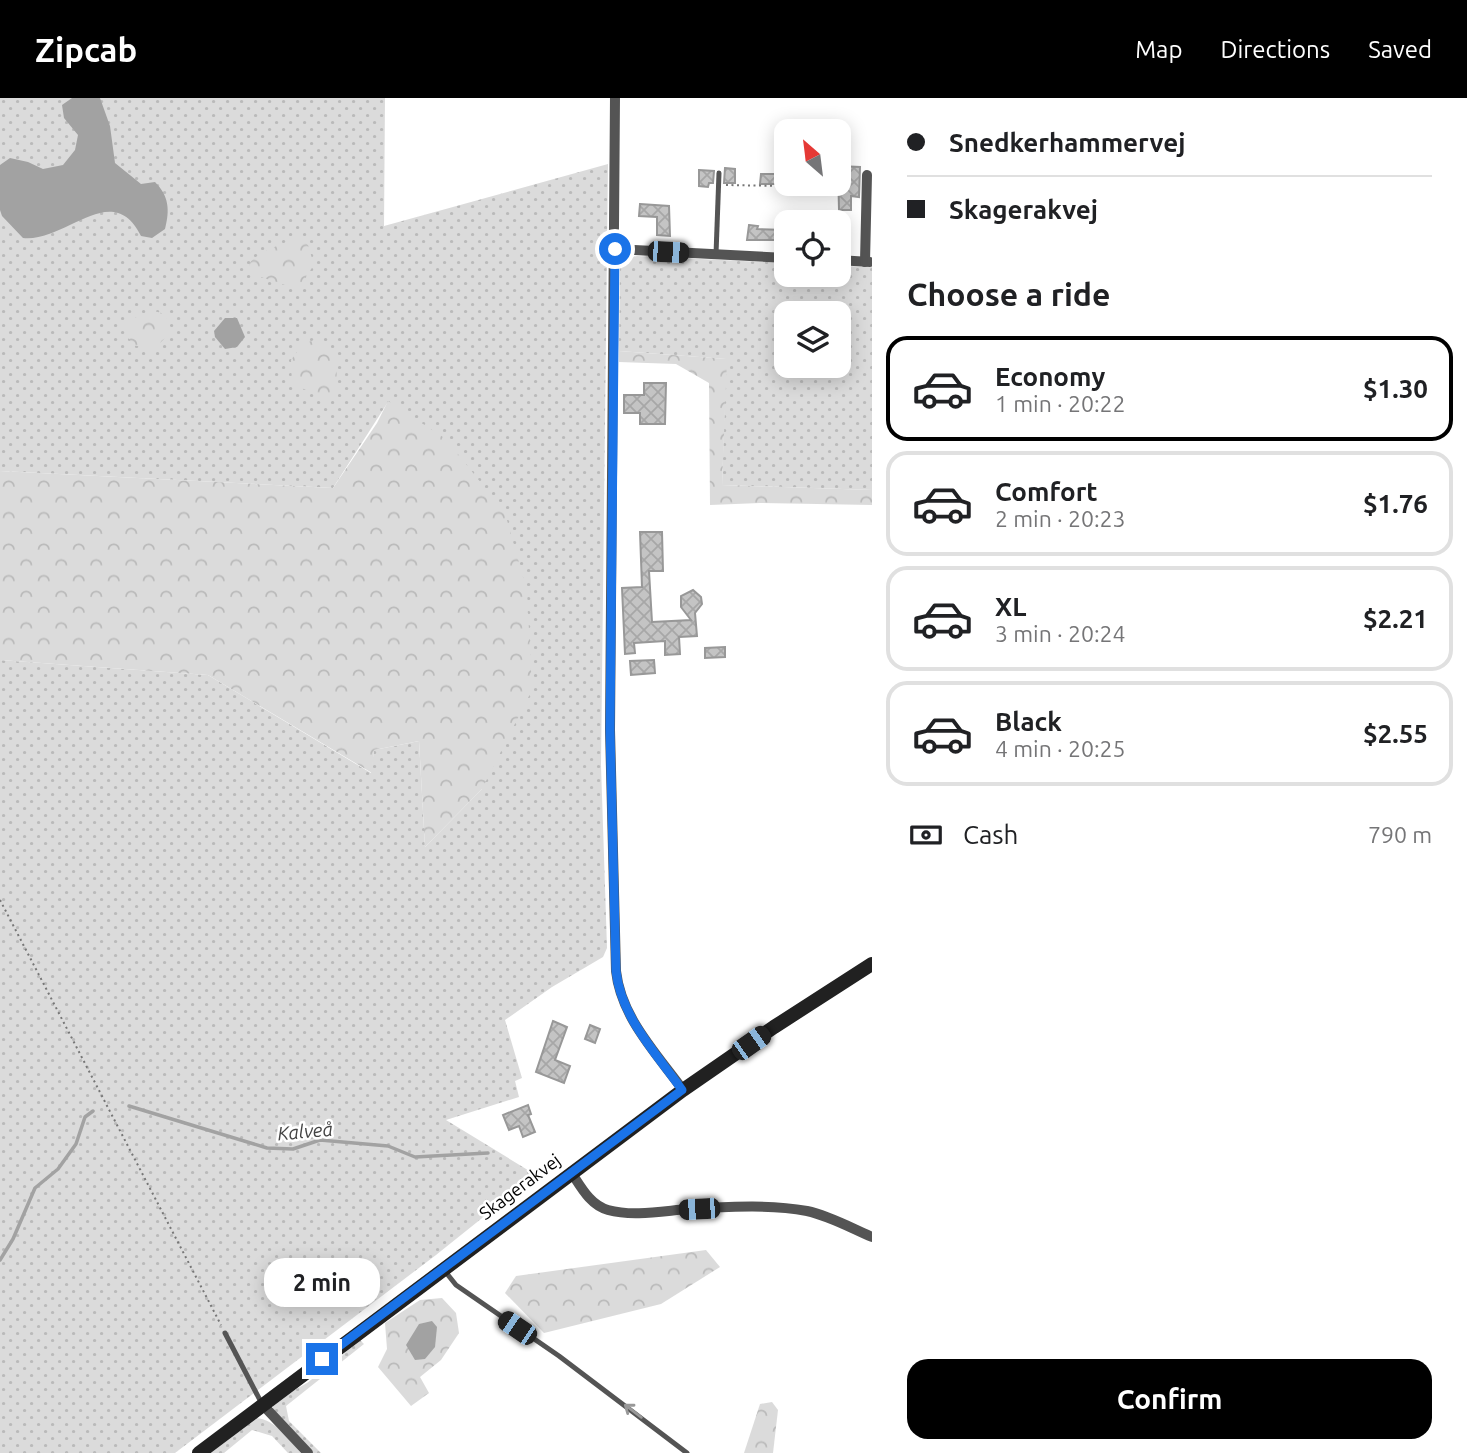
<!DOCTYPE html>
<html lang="en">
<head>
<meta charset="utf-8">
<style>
  :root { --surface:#fff; --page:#f2f2f2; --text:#202124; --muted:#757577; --line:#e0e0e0; --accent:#000 }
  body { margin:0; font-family:Ubuntu,sans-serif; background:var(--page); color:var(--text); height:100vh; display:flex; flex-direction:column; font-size:26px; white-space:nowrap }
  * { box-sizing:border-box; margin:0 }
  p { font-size:23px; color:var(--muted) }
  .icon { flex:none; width:38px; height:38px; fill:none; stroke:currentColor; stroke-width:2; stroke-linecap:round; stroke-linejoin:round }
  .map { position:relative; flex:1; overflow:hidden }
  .side { display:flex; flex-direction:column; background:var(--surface); width:595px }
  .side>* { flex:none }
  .guide { display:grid; align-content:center; height:154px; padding:0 35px; background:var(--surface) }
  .needle { width:46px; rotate:332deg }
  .fabs { position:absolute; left:774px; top:21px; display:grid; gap:14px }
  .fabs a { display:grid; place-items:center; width:77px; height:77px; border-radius:14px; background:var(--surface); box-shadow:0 4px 18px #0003; font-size:35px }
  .end { position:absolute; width:32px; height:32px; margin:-16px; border:9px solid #1a73e8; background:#fff; box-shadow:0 0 0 4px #fff }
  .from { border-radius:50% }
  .bubble { position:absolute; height:49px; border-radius:21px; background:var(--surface); box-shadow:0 4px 18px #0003; font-size:23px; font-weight:600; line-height:49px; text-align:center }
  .car { position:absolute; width:21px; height:42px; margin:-21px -10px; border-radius:9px; box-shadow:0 0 5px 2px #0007; background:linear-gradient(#222 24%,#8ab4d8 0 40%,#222 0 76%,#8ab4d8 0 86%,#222 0) }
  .guide b { display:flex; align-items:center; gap:24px; height:66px; font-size:26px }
  .guide b+b { border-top:2px solid var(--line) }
  .guide i { width:18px; height:18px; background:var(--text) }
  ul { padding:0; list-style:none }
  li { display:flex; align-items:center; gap:21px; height:105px; margin:0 14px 10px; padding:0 21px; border:4px solid var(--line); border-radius:21px }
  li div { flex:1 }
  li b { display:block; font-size:26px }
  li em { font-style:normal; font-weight:600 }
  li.selected { border-color:var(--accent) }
  li>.icon { width:63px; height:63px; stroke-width:1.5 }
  h2 { padding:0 35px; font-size:32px; line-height:84px }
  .pay { display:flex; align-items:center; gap:18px; height:77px; padding:0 35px; font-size:26px }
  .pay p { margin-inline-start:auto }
  .action { display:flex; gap:14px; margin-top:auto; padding:14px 35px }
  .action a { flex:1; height:80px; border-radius:21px; background:var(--accent); color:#fff; font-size:28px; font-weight:600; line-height:80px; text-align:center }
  header { display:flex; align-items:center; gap:42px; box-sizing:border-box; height:98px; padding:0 35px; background:var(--accent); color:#fff }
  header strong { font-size:33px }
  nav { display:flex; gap:38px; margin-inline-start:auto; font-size:24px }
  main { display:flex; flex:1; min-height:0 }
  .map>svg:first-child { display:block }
</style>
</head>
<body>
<header>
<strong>Zipcab</strong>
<nav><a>Map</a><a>Directions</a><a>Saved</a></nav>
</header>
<main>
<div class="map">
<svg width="872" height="1355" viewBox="0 0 872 1355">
  <defs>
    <pattern id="grass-dots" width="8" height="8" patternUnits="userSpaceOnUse" patternTransform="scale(1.75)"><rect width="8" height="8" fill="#dbdbdb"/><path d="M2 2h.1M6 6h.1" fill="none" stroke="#bababa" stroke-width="1.8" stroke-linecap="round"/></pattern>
    <pattern id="forest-crowns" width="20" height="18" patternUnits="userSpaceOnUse" patternTransform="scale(1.75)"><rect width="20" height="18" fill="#dbdbdb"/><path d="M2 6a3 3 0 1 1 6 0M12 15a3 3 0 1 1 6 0" fill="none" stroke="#bababa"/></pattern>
    <pattern id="building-cross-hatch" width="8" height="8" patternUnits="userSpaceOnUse" patternTransform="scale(1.75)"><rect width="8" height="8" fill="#c4c4c4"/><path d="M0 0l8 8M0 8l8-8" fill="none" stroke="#a7a7a7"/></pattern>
  </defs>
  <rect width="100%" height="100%" fill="#fff"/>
  <g fill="url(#grass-dots)" fill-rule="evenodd">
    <polygon points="0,0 385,0 384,128 608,66 601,667 607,850 603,859 552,889 505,922 522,980 515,983 519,999 446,1022 536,1077 436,1157 175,1355 0,1355 0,562 208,577 371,675 374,652 419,643 425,749 482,691 388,304 333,390 0,373"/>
    <path d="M637 158 786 165V177H838V168L872 169V392L722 387 726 261 619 253 620 166 624 161ZM786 215H838V268H786Z"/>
    <polygon points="358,1240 364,1246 286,1308 289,1323 321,1355 312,1355 273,1311 273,1304 307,1285 342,1258"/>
    <path d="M256 1320C275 1321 289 1342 301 1355H288L272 1338 252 1332 224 1355H210Z"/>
  </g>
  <g fill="url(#forest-crowns)">
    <path d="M298 139 308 147 314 167 297 191 252 176C251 173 249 168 250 165 255 155 288 144 298 139Z"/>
    <polygon points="154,213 165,216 172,233 154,251 132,247 125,233 128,222"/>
    <path d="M320 240C339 253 338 273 335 294L327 301 292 286 291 262 303 246Z"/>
    <polygon points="619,253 727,261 722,387 872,392 872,407 760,405 710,407 709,285 676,266 619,264"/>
    <polygon points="388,303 446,341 505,415 527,493 532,592 482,691 425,749 419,643 374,652 372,675 208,577 0,562 0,373 333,390 377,325"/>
    <polygon points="706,1152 720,1169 661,1206 544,1235 505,1195 516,1178"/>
    <polygon points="442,1200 456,1215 459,1235 441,1262 420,1279 429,1295 411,1308 378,1269 387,1251 385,1225 420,1202"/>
    <polygon points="772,1304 778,1312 773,1355 744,1355 760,1306"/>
  </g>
  <g fill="#a2a2a2">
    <path d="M72 0H100L110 28 115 65 141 86 155 84C169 98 170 112 165 131L152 140 141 138C112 80 66 145 23 140L2 118 0 112V67L10 60 28 64 43 71 63 67 75 52 78 37 64 20 62 7Z"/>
    <polygon points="225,220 237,220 245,239 237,249 225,251 215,239 214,233"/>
    <polygon points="432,1223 437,1229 435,1249 425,1261 415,1262 406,1247 419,1226"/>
  </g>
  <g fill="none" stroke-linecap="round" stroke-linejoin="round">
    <g stroke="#a2a2a2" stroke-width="3.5">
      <polyline points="129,1008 267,1050 293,1051 320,1042 388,1048 415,1059 488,1055"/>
      <polyline points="0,1162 13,1141 35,1090 58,1071 76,1046 85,1019 93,1013"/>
    </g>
  </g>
  <g fill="url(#building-cross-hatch)" stroke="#989898" stroke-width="2">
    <polygon points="838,68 860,69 859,99 851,98 851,112 839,112"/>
    <polygon points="725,70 735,71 735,85 724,85"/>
    <polygon points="699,72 714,73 713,85 709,85 708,89 699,88"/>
    <polygon points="761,76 785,76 785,86 760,86"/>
    <polygon points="640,106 669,108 670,138 657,137 657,119 639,118"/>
    <polygon points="749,127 758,128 757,131 784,132 783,142 747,142"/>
    <polygon points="644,285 666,285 665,326 640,326 640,315 624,315 624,297 644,297"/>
    <polygon points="640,434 662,434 663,473 649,473 652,524 691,522 681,509 681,498 693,492 701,499 702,506 695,515 697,538 679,539 680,556 665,557 665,543 634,545 635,555 625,556 622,490 642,489"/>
    <polygon points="725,549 725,559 705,560 705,550"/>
    <polygon points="654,562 655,575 631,577 630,563"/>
    <polygon points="553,923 567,929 555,962 570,968 564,985 536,974"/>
    <polygon points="590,927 600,931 595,945 585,941"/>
    <polygon points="528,1007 531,1016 528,1017 535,1034 523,1039 519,1028 509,1032 503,1017"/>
  </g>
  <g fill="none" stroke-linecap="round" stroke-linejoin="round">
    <g stroke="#767676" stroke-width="2" stroke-dasharray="2 3.5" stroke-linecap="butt">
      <polyline points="726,87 784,88"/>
      <polyline points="0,802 221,1227"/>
    </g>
    <g stroke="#545454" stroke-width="5">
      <polyline points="716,156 719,75"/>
      <polyline points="444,1172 456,1187 559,1258 687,1355"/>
      <polyline points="225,1235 262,1306"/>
    </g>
    <g stroke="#545454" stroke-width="10">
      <path d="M615 0 610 632 616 873C621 919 656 955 683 992"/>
      <polyline points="615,151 786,160"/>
      <polyline points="838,162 870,164"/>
      <polyline points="865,164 867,77"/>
      <path d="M571 1074C581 1089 590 1107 608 1112 633 1119 663 1113 688 1111 727 1109 768 1106 807 1113 830 1118 851 1130 872 1139"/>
      <polyline points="262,1306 308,1355"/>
    </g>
    <polyline stroke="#212121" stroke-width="14" points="199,1355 683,992 774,929 872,866"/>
  </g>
  <defs><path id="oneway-shaft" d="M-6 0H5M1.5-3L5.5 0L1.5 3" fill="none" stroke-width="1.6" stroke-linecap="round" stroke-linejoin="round" transform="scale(1.75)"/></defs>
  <use stroke="#989898" href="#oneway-shaft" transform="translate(633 1313) rotate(-143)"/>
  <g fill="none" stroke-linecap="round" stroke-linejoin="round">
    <path stroke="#1a73e8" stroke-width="9" d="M322 1261 682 992C656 955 621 919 616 873L610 632 615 151"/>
  </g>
  <g text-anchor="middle" stroke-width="5" stroke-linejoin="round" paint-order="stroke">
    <g font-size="18" fill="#000" stroke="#fff">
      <text transform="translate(520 1089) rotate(-37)" y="6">Skagerakvej</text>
    </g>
    <g font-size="19" font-style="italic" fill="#434343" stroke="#fff">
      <text transform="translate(305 1033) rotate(-5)" y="7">Kalveå</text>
    </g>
  </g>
</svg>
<div class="fabs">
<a><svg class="needle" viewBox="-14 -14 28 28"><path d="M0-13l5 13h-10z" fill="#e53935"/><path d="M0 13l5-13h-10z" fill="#757577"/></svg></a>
<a><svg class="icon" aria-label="locate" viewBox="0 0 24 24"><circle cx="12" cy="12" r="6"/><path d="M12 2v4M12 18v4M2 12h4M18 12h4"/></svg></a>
<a><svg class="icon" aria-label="layers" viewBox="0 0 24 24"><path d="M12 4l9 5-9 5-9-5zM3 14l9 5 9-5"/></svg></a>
</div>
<i class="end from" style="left:615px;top:151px"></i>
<i class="end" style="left:322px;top:1261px"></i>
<div class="bubble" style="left:264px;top:1160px;width:116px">2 min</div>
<i class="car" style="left:668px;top:154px;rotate:93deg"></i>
<i class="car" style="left:751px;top:945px;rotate:55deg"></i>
<i class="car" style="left:699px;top:1111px;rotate:267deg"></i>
<i class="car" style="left:517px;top:1230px;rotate:304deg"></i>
</div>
<section class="side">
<div class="guide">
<b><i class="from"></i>Snedkerhammervej</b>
<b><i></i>Skagerakvej</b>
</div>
<h2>Choose a ride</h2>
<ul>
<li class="selected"><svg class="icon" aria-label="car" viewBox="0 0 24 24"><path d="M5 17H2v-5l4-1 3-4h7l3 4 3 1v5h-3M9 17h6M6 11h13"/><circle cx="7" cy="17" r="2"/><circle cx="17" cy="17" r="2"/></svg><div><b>Economy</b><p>1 min · 20:22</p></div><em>$1.30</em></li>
<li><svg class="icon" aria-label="car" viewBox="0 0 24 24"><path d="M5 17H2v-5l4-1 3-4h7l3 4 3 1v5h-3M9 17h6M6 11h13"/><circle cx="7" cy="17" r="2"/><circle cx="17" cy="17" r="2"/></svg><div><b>Comfort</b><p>2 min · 20:23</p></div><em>$1.76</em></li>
<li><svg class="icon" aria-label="car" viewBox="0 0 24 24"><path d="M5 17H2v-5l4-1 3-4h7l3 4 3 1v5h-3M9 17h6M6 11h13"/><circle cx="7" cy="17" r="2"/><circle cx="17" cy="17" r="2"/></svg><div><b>XL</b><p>3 min · 20:24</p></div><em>$2.21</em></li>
<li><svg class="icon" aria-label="car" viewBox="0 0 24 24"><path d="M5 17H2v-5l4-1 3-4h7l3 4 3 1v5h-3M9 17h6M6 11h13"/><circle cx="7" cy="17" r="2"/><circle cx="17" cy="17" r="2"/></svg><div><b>Black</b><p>4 min · 20:25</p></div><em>$2.55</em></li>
</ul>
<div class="pay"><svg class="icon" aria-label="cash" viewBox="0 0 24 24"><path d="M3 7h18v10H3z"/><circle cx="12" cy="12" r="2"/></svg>Cash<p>790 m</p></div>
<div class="action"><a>Confirm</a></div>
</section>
</main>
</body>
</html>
